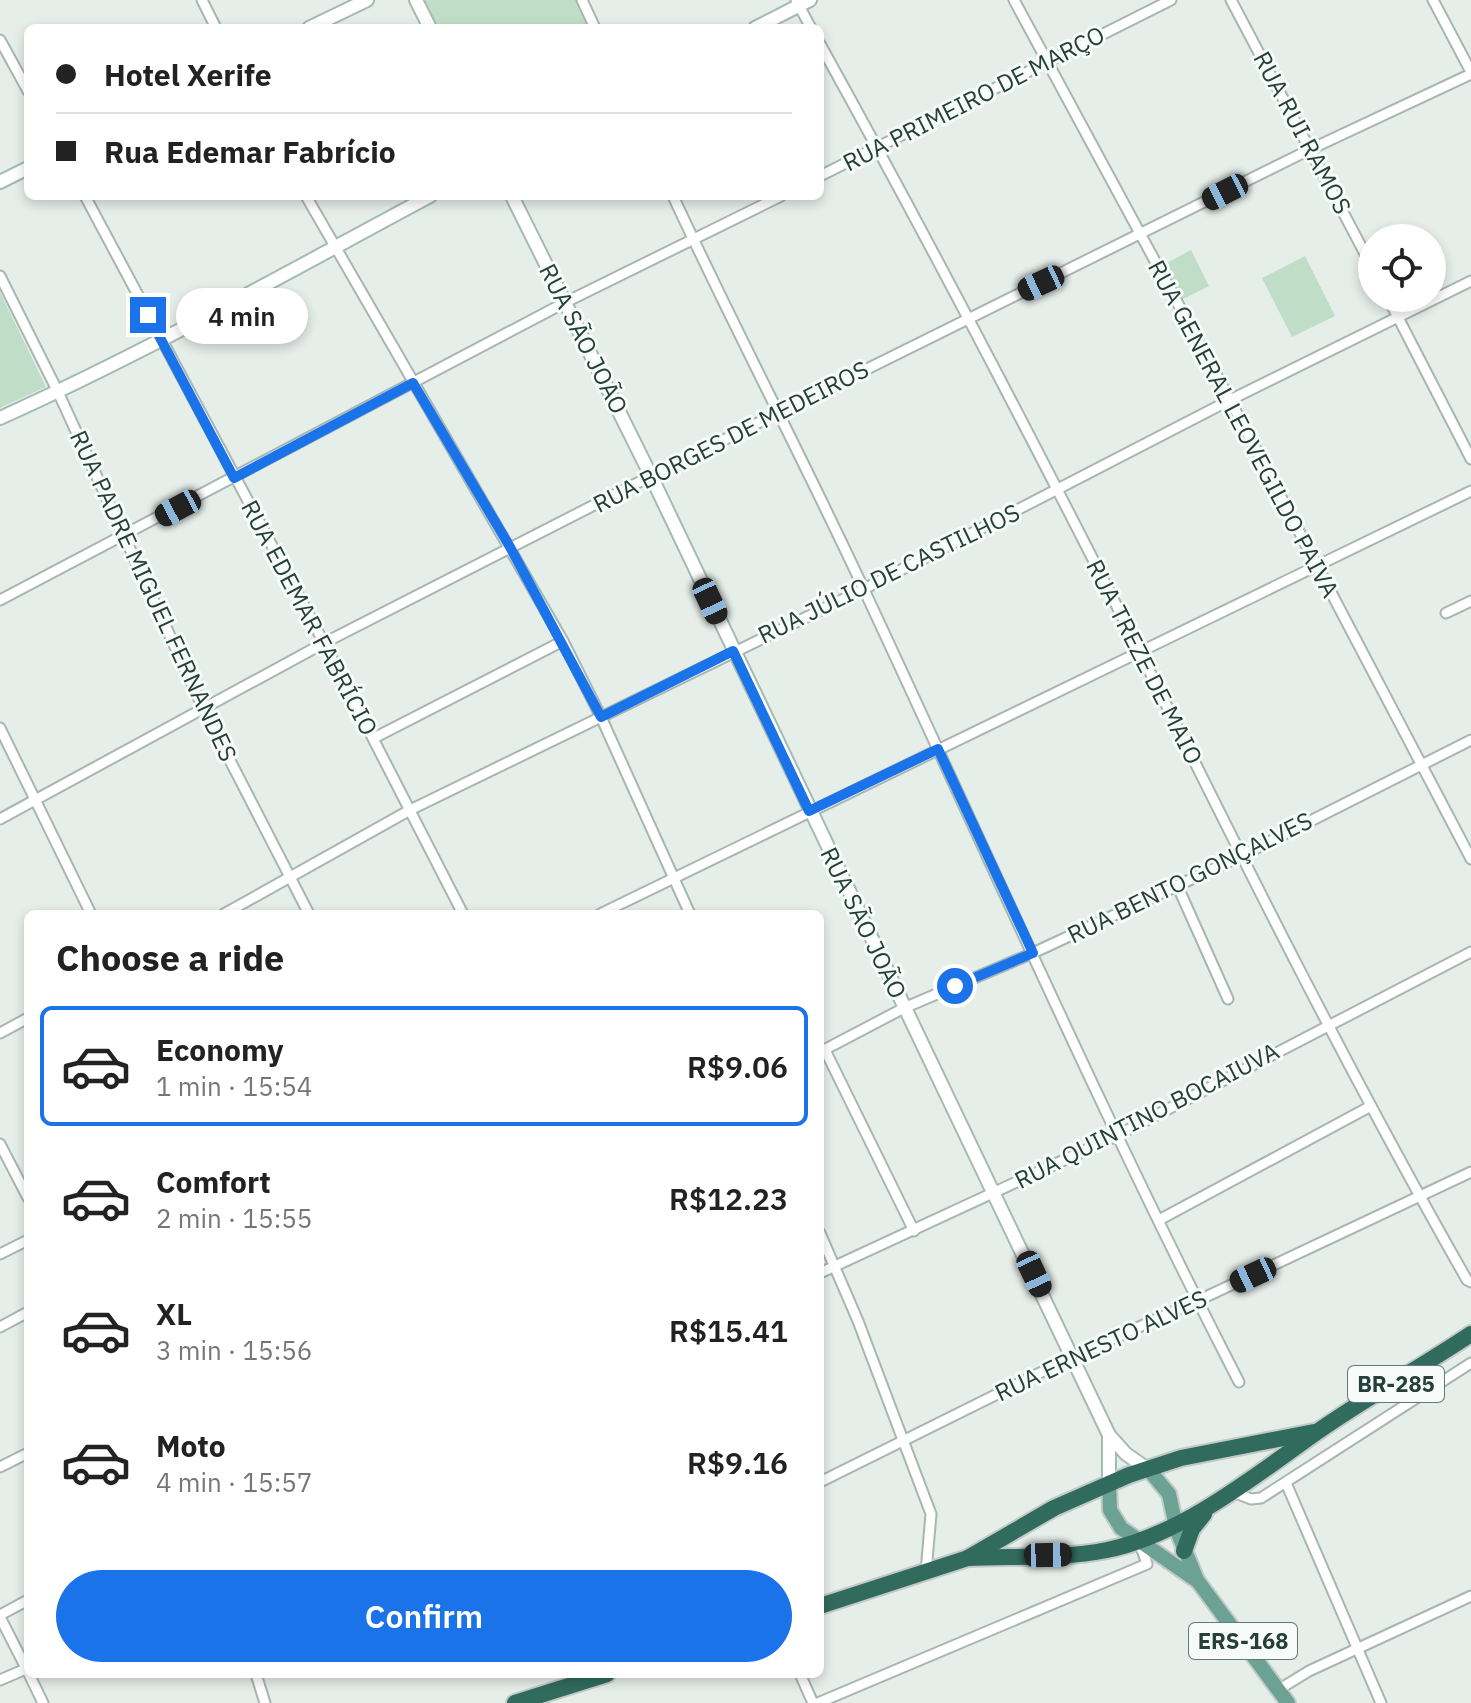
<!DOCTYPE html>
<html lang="en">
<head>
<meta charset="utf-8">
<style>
  :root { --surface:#fff; --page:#f6f6f6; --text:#222; --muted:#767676; --line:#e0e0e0; --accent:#1a73e8 }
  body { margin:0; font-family:"IBM Plex Sans",sans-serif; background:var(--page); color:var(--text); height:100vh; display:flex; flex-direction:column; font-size:30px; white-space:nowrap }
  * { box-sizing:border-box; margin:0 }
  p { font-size:26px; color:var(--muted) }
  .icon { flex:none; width:44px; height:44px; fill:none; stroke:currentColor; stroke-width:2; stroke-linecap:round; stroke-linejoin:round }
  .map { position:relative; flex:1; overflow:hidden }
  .details { position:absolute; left:24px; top:910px; width:800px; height:768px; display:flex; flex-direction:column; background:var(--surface); border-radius:12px; box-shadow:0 4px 12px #0003 }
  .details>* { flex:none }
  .top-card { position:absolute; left:24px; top:24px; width:800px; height:176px; border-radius:12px; box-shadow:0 4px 12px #0003; display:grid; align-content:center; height:176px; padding:0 32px; background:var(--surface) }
  .buttons { position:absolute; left:1358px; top:224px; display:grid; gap:16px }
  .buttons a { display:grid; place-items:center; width:88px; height:88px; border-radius:50%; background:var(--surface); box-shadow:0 4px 12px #0003; font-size:40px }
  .end { position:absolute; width:36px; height:36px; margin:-18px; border:10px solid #1a73e8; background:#fff; box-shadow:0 0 0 4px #fff }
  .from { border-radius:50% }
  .bubble { position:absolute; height:56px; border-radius:28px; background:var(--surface); box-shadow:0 4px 12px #0003; font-size:26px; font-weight:600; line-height:56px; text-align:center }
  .car { position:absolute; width:24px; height:48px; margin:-24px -12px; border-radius:10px; box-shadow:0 0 6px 2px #0007; background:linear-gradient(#222 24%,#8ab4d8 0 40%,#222 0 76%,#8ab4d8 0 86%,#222 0) }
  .top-card b { display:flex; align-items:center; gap:28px; height:76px; font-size:30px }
  .top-card b+b { border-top:2px solid var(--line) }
  .top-card i { width:20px; height:20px; background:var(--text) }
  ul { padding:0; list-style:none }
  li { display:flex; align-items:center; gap:24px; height:120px; margin:0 16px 12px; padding:0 16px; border:4px solid transparent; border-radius:12px }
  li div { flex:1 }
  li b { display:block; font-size:30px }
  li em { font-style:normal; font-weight:600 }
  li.current { border-color:var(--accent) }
  li>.icon { width:72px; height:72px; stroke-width:1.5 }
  h2 { padding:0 32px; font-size:36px; line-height:96px }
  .cta { display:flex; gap:16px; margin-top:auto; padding:16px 32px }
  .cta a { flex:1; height:92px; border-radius:48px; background:var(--accent); color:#fff; font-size:32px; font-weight:600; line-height:92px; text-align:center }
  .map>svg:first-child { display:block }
</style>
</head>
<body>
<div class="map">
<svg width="1471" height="1703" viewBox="0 0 1471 1703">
  <rect width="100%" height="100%" fill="#e6eeea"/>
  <g fill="#c0dec7">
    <polygon points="420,0 578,0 591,28 434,28"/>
    <polygon points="1191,250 1209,286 1181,300 1163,265"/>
    <polygon points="1305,256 1335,316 1292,337 1262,278"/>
    <polygon points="0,292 46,387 0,408"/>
  </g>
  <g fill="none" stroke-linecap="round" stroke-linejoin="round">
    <g stroke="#a8b6b1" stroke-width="13">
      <g id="street">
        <polyline points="202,0 216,28"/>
        <polyline points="582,0 595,28"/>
        <polyline points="796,0 811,28"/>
        <polyline points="1014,0 1230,400 1471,859"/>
        <polyline points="1231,0 1372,267"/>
        <polyline points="1433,0 1471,72"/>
        <polyline points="0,40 28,91"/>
        <path d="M820 44C931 244 1037 448 1140 652 1245 864 1350 1075 1467 1280L1471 1282"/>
        <polyline points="820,176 1171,0"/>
        <polyline points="85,196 324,643 463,914"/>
        <polyline points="306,196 563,641 601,717 690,914"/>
        <path d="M673 196C735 330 804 460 866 594 989 857 1106 1124 1239 1382"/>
        <polyline points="0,276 58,392 204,710 309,914"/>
        <polyline points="1388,298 1471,459"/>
        <polyline points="0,600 564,303 781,196"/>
        <polyline points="1446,613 1471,601"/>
        <polyline points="0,728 91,914"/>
        <polyline points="374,738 563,641"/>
        <polyline points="0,819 324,643 651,476 1311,149 1471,74"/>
        <polyline points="1177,885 1228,999"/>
        <polyline points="224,914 410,810 864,589 1230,400 1471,281"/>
        <polyline points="600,914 1471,491"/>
        <polyline points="0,1033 28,1018"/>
        <polyline points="825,1050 914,1231"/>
        <polyline points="820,1052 904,1008 1033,953 1241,856 1471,740"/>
        <polyline points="0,1144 28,1198"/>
        <polyline points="1159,1220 1371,1106"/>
        <polyline points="820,1233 858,1321 931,1514 926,1572"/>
        <polyline points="0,1254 28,1240"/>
        <polyline points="820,1273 1118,1135 1471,952"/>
        <polyline points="0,1327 28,1312"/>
        <polyline points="0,1467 28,1453"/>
        <polyline points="820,1482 1072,1357 1197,1301 1471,1172"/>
        <polyline points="1286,1483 1381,1703"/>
        <polyline points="1233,1492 1251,1499 1261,1498 1471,1363"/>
        <polyline points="0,1615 28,1600"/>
        <polyline points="0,1617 28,1672"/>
        <polyline points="29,1674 43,1703"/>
        <polyline points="256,1674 265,1703"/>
        <polyline points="800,1674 813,1703"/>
        <polyline points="0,1680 28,1668"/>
        <polyline points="1278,1690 1309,1671 1471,1596"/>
        <polyline points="818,1703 1147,1564 1139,1541"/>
      </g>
    </g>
    <g stroke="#a4bab2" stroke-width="16">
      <g id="secondary">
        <polyline points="416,0 430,28"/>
        <polyline points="309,28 367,0"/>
        <polyline points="755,28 810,0"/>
        <polyline points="0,182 28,168"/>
        <polyline points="512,196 651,476 1109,1435 1126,1454 1149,1470"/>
        <path d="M0 418C147 352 288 272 430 196"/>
        <polyline points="1109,1435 1109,1483"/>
      </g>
    </g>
    <g stroke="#c2cac7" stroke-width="18">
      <g id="primary">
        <polyline points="1149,1470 1169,1494 1177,1531 1197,1580 1288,1703"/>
        <polyline points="1109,1483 1110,1510 1121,1528 1196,1580"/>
      </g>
    </g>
    <g stroke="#c2cac7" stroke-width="20">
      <g id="highway">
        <polyline points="1184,1551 1192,1529 1204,1514"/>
        <path d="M968 1558C1014 1556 1062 1559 1107 1550 1182 1535 1256 1475 1317 1432 1367 1397 1420 1368 1471 1334"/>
        <polyline points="820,1606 968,1558 1054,1508 1129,1475 1181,1458 1314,1432"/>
        <polyline points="515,1703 607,1674"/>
      </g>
    </g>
    <use href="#street" stroke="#fff" stroke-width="9"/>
    <use href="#secondary" stroke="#fff" stroke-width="12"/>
    <use href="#primary" stroke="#6ca293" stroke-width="14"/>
    <use href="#highway" stroke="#316b5e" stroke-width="16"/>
  </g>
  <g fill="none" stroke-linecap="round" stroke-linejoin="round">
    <polyline stroke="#1a73e8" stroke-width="10" points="148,315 234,478 413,383 510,547 601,717 733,651 809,811 938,749 1033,953 955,986"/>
  </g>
  <g text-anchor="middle" stroke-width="6" stroke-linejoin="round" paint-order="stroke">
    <g fill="#f6faf8" stroke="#647872" stroke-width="2">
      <rect x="1348" y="1366" width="96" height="36" rx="6"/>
      <rect x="1189" y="1623" width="108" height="36" rx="6"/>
    </g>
    <g font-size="22" font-weight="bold" fill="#254038">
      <text x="1396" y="1392">BR-285</text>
      <text x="1243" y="1649">ERS-168</text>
    </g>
    <g font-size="24" fill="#254038" stroke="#f6faf8">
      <text transform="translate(974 99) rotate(-27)" y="8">RUA PRIMEIRO DE MARÇO</text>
      <text transform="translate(1302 133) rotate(62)" y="8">RUA RUI RAMOS</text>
      <text transform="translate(583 339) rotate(63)" y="8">RUA SÃO JOÃO</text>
      <text transform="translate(1243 429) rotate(62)" y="8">RUA GENERAL LEOVEGILDO PAIVA</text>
      <text transform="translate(731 437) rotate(-27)" y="8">RUA BORGES DE MEDEIROS</text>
      <text transform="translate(889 574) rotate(-26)" y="8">RUA JÚLIO DE CASTILHOS</text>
      <text transform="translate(153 596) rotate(65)" y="8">RUA PADRE MIGUEL FERNANDES</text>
      <text transform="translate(309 618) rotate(62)" y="8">RUA EDEMAR FABRÍCIO</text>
      <text transform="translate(1144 662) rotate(63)" y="8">RUA TREZE DE MAIO</text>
      <text transform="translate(1190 878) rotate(-26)" y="8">RUA BENTO GONÇALVES</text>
      <text transform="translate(863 923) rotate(64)" y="8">RUA SÃO JOÃO</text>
      <text transform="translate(1147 1116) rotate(-27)" y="8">RUA QUINTINO BOCAIUVA</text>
      <text transform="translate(1101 1346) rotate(-25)" y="8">RUA ERNESTO ALVES</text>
    </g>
  </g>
</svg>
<div class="buttons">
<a><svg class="icon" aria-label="locate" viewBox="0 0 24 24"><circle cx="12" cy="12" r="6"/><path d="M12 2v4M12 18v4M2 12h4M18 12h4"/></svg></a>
</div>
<i class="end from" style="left:955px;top:986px"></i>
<i class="end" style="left:148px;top:315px"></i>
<div class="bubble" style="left:176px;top:288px;width:132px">4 min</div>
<i class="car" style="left:1225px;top:192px;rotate:243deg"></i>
<i class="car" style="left:1041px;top:283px;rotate:245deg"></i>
<i class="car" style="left:178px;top:508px;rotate:242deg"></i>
<i class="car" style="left:710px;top:601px;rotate:155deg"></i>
<i class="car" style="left:1034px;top:1274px;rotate:155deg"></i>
<i class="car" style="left:1253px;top:1275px;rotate:245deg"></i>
<i class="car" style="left:1048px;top:1555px;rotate:89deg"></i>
<div class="top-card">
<b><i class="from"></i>Hotel Xerife</b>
<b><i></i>Rua Edemar Fabrício</b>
</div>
<section class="details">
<h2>Choose a ride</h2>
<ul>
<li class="current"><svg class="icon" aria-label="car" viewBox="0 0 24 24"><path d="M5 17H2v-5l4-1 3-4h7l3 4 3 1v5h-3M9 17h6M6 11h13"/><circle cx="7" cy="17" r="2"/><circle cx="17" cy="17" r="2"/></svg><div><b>Economy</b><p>1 min · 15:54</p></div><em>R$9.06</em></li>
<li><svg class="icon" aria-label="car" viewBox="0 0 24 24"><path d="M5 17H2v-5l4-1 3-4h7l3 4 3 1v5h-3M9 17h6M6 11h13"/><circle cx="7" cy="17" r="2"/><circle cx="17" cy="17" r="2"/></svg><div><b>Comfort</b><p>2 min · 15:55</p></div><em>R$12.23</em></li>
<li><svg class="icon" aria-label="car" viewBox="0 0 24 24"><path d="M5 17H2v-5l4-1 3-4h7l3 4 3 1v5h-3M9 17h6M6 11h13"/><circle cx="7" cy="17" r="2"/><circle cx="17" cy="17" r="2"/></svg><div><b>XL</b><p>3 min · 15:56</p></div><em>R$15.41</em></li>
<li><svg class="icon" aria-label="car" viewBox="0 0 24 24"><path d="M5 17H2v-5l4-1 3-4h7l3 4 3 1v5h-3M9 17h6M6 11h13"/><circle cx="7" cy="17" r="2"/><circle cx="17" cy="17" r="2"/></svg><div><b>Moto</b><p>4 min · 15:57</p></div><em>R$9.16</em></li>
</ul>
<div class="cta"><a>Confirm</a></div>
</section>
</div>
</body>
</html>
